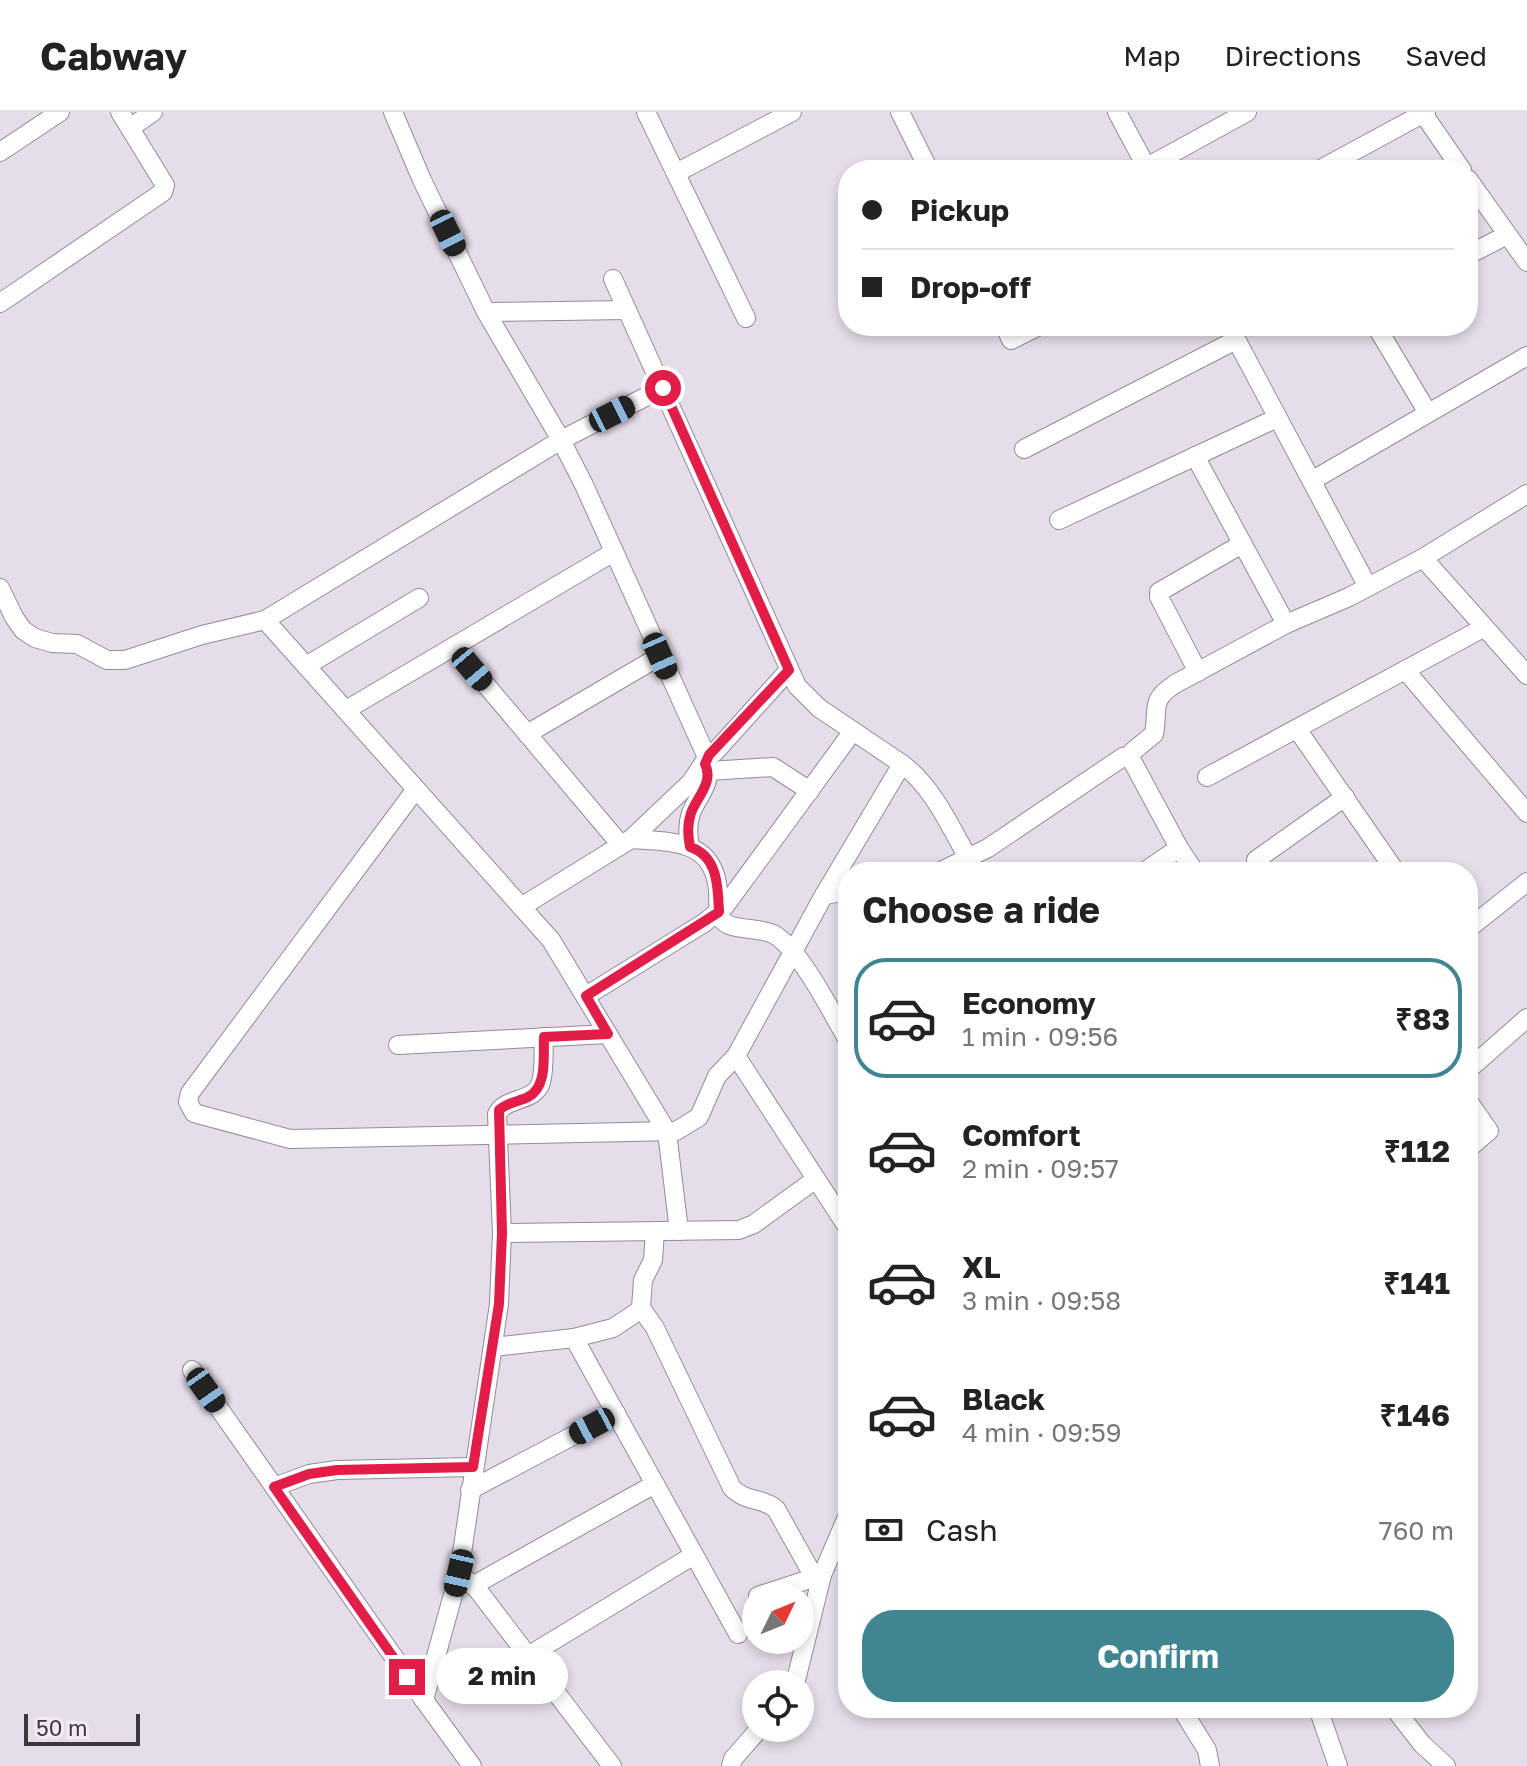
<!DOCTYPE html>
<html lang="en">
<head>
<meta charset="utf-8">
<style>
  :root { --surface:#fff; --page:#f2f2f2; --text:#222; --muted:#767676; --line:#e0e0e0; --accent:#408691 }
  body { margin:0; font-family:"Golos Text",sans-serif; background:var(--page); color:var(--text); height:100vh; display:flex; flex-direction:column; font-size:30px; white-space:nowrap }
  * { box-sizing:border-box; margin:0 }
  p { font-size:26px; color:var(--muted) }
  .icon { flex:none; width:44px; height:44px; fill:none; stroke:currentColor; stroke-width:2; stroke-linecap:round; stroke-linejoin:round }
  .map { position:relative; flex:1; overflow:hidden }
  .drawer { position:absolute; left:838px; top:750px; width:640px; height:856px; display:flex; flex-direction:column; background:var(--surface); border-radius:32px; box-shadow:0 4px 12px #0003 }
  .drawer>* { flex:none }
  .guide { position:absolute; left:838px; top:48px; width:640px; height:176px; border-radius:32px; box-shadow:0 4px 12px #0003; display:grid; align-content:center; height:176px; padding:0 24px; background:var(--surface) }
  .needle { width:52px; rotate:47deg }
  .fabs { position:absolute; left:742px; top:1470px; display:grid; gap:16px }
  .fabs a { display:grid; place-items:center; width:72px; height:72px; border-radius:50%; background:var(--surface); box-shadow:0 4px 12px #0003; font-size:40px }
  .scale { position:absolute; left:24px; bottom:20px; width:116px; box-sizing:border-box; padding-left:8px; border:4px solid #3b383c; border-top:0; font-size:22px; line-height:28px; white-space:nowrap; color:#3b383c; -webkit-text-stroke:6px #f3eaf6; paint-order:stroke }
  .end { position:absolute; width:36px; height:36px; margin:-18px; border:10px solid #e11d48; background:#fff; box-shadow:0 0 0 4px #fff }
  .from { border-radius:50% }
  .bubble { position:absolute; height:56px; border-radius:28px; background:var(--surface); box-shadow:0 4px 12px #0003; font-size:26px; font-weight:700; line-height:56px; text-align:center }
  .car { position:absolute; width:24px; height:48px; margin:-24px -12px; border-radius:10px; box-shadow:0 0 6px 2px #0007; background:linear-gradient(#222 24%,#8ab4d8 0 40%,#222 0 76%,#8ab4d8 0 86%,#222 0) }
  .guide b { display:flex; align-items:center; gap:28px; height:76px; font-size:30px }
  .guide b+b { border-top:2px solid var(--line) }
  .guide i { width:20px; height:20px; background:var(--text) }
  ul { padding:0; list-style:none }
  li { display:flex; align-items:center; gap:24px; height:120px; margin:0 16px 12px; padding:0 8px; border:4px solid transparent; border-radius:32px }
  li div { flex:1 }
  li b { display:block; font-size:30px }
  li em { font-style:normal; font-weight:700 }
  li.on { border-color:var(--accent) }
  li>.icon { width:72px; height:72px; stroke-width:1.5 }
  h2 { padding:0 24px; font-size:36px; line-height:96px }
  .pay { display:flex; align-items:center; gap:20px; height:88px; padding:0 24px; font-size:30px }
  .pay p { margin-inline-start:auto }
  .action { display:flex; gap:16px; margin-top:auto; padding:16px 24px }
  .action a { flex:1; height:92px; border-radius:32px; background:var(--accent); color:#fff; font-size:32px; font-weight:700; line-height:92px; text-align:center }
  header { display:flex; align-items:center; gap:48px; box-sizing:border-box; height:112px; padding:0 40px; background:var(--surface); border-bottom:2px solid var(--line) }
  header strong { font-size:38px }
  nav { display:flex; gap:44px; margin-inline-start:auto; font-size:28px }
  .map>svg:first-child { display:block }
</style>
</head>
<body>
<header>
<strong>Cabway</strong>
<nav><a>Map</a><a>Directions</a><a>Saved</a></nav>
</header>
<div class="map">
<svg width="1527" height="1654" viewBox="0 0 1527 1654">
  <rect width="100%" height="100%" fill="#e5dde9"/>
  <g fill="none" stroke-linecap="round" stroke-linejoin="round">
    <g stroke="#938c97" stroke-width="20">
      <g id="minor">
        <polyline points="393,0 422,68 486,200 561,328 265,508 551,828 667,1020 679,1119"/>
        <polyline points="646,0 746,206"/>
        <polyline points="900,0 929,58"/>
        <polyline points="1117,0 1148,58"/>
        <polyline points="1422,0 1462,58"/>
        <polyline points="130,16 153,0"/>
        <polyline points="0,40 60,0"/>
        <polyline points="1147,55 1247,0"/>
        <polyline points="1319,58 1426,0"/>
        <polyline points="676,61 792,0"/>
        <polyline points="1468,67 1527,150"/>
        <polyline points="1468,143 1507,123"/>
        <polyline points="613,167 797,574 819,596 902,652 824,783 736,944 848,1116"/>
        <polyline points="0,191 163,80 165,73 163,70 120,0"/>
        <polyline points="486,200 627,198"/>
        <polyline points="1005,214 1011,228 1039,214"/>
        <polyline points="1229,214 1368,475"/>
        <polyline points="1376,214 1428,301"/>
        <polyline points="663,276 561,328 584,373 705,641 714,641 789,558"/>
        <polyline points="1024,337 1236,228"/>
        <polyline points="1195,344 1286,512"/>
        <polyline points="1313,368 1527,244"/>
        <polyline points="1059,408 1277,306"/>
        <polyline points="1423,446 1527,563"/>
        <polyline points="0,476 14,505 23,518 35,526 52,531 77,532 107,548 125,548 202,523 265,508"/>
        <polyline points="454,535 621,733"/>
        <polyline points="306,554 419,486"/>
        <polyline points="1406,559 1527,701"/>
        <polyline points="1198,560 1159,485 1159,480 1242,432"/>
        <polyline points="346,598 614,440"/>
        <polyline points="1297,617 1396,760"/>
        <polyline points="527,622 660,544"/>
        <path d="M902 652C933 675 950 714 968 746"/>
        <polyline points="709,659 773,655 810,679"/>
        <polyline points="1207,665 1483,516"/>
        <polyline points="416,677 190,981 188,990 194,1001 290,1027 676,1019 699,1005 717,964 736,944"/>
        <path d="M631 727C671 730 714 727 718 779 719 788 716 801 723 809 732 819 762 815 775 823 802 840 831 900 848 928"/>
        <path d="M690 735C688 723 687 713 691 701 697 685 714 670 705 652"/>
        <polyline points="1256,748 1345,685"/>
        <polyline points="939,760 988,736 1123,645 1131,643"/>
        <polyline points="1144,760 1179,736"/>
        <path d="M1195 760 1179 736 1131 647 1132 640 1154 622C1159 596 1149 589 1175 572L1286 512 1349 485 1423 446 1527 382"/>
        <polyline points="824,783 848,779"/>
        <polyline points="521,795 631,727 691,670 709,643"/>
        <polyline points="1468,817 1527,770"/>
        <polyline points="586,884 704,811 725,794 853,619"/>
        <polyline points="398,933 608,922"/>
        <polyline points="1468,958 1527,906"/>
        <polyline points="1468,989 1489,1019 1468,1037"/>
        <polyline points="502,1121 739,1118 754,1112 816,1067"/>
        <path d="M641 1196 655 1216 732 1376C747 1391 762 1385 776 1397L814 1465"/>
        <polyline points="574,1226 613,1216 637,1200 641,1196 643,1168 653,1148 655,1119"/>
        <polyline points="493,1235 574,1226 738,1522"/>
        <polyline points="192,1258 424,1588"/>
        <polyline points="274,1375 309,1362 337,1358 473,1355"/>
        <polyline points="470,1378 616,1301"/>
        <polyline points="459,1461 477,1477 612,1654"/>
        <polyline points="474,1473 655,1372"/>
        <polyline points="758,1484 822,1463"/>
        <polyline points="432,1562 461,1554 510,1552 528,1544 694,1443"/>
        <polyline points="795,1572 822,1463 848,1403"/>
        <polyline points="1181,1596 1207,1638 1210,1654"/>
        <polyline points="1318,1596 1338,1654"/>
        <polyline points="1394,1596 1422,1632 1446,1654"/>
        <path d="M472 1654 424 1588 459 1461 499 1192 502 1121 497 1002C506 984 535 991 541 970 545 956 543 939 544 925"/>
        <polyline points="731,1654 733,1647 760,1616"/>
      </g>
    </g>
    <use href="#minor" stroke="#fff" stroke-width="18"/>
  </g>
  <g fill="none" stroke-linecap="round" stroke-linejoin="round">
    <path stroke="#e11d48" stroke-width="10" d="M407 1565 274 1375 309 1362 337 1358 473 1355 499 1192 502 1121 499 998C508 990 518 990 528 985 548 975 543 943 544 925L608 922 586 884 719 800C718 775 718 744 690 735 688 723 687 713 691 701 697 685 714 670 705 652L709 643 789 558 663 276"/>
  </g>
</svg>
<div class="fabs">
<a><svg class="needle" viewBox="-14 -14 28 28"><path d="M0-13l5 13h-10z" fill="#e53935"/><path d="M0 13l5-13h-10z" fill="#767676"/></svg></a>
<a><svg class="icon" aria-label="locate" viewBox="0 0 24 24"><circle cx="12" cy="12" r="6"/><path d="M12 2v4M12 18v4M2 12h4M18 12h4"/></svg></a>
</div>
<div class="scale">50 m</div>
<i class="end from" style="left:663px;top:276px"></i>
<i class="end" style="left:407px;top:1565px"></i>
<div class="bubble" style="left:436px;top:1536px;width:132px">2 min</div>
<i class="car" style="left:448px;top:121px;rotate:154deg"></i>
<i class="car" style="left:612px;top:302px;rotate:63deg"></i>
<i class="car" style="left:660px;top:544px;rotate:156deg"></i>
<i class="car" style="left:472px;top:557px;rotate:140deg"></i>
<i class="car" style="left:206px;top:1278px;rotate:145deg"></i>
<i class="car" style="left:592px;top:1314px;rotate:242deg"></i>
<i class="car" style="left:459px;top:1461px;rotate:193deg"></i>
<div class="guide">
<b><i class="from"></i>Pickup</b>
<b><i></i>Drop-off</b>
</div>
<section class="drawer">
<h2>Choose a ride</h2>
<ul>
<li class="on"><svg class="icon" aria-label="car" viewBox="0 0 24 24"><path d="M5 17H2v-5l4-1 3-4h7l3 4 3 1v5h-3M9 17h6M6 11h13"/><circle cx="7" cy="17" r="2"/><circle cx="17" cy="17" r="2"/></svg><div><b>Economy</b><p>1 min · 09:56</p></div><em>₹83</em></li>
<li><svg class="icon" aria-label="car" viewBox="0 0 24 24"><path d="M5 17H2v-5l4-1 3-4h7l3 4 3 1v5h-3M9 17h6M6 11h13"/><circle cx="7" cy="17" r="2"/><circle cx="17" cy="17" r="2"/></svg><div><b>Comfort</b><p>2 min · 09:57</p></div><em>₹112</em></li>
<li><svg class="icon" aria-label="car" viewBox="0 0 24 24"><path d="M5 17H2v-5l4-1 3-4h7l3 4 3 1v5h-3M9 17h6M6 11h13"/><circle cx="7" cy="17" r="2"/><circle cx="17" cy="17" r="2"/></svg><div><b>XL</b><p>3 min · 09:58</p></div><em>₹141</em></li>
<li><svg class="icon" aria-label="car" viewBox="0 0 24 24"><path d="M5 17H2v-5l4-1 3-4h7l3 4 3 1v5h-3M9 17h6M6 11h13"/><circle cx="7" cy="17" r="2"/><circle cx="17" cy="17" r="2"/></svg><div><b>Black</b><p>4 min · 09:59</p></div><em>₹146</em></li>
</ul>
<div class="pay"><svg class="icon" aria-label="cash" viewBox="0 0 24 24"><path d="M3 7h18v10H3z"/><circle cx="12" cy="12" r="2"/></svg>Cash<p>760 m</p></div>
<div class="action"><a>Confirm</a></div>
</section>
</div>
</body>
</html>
